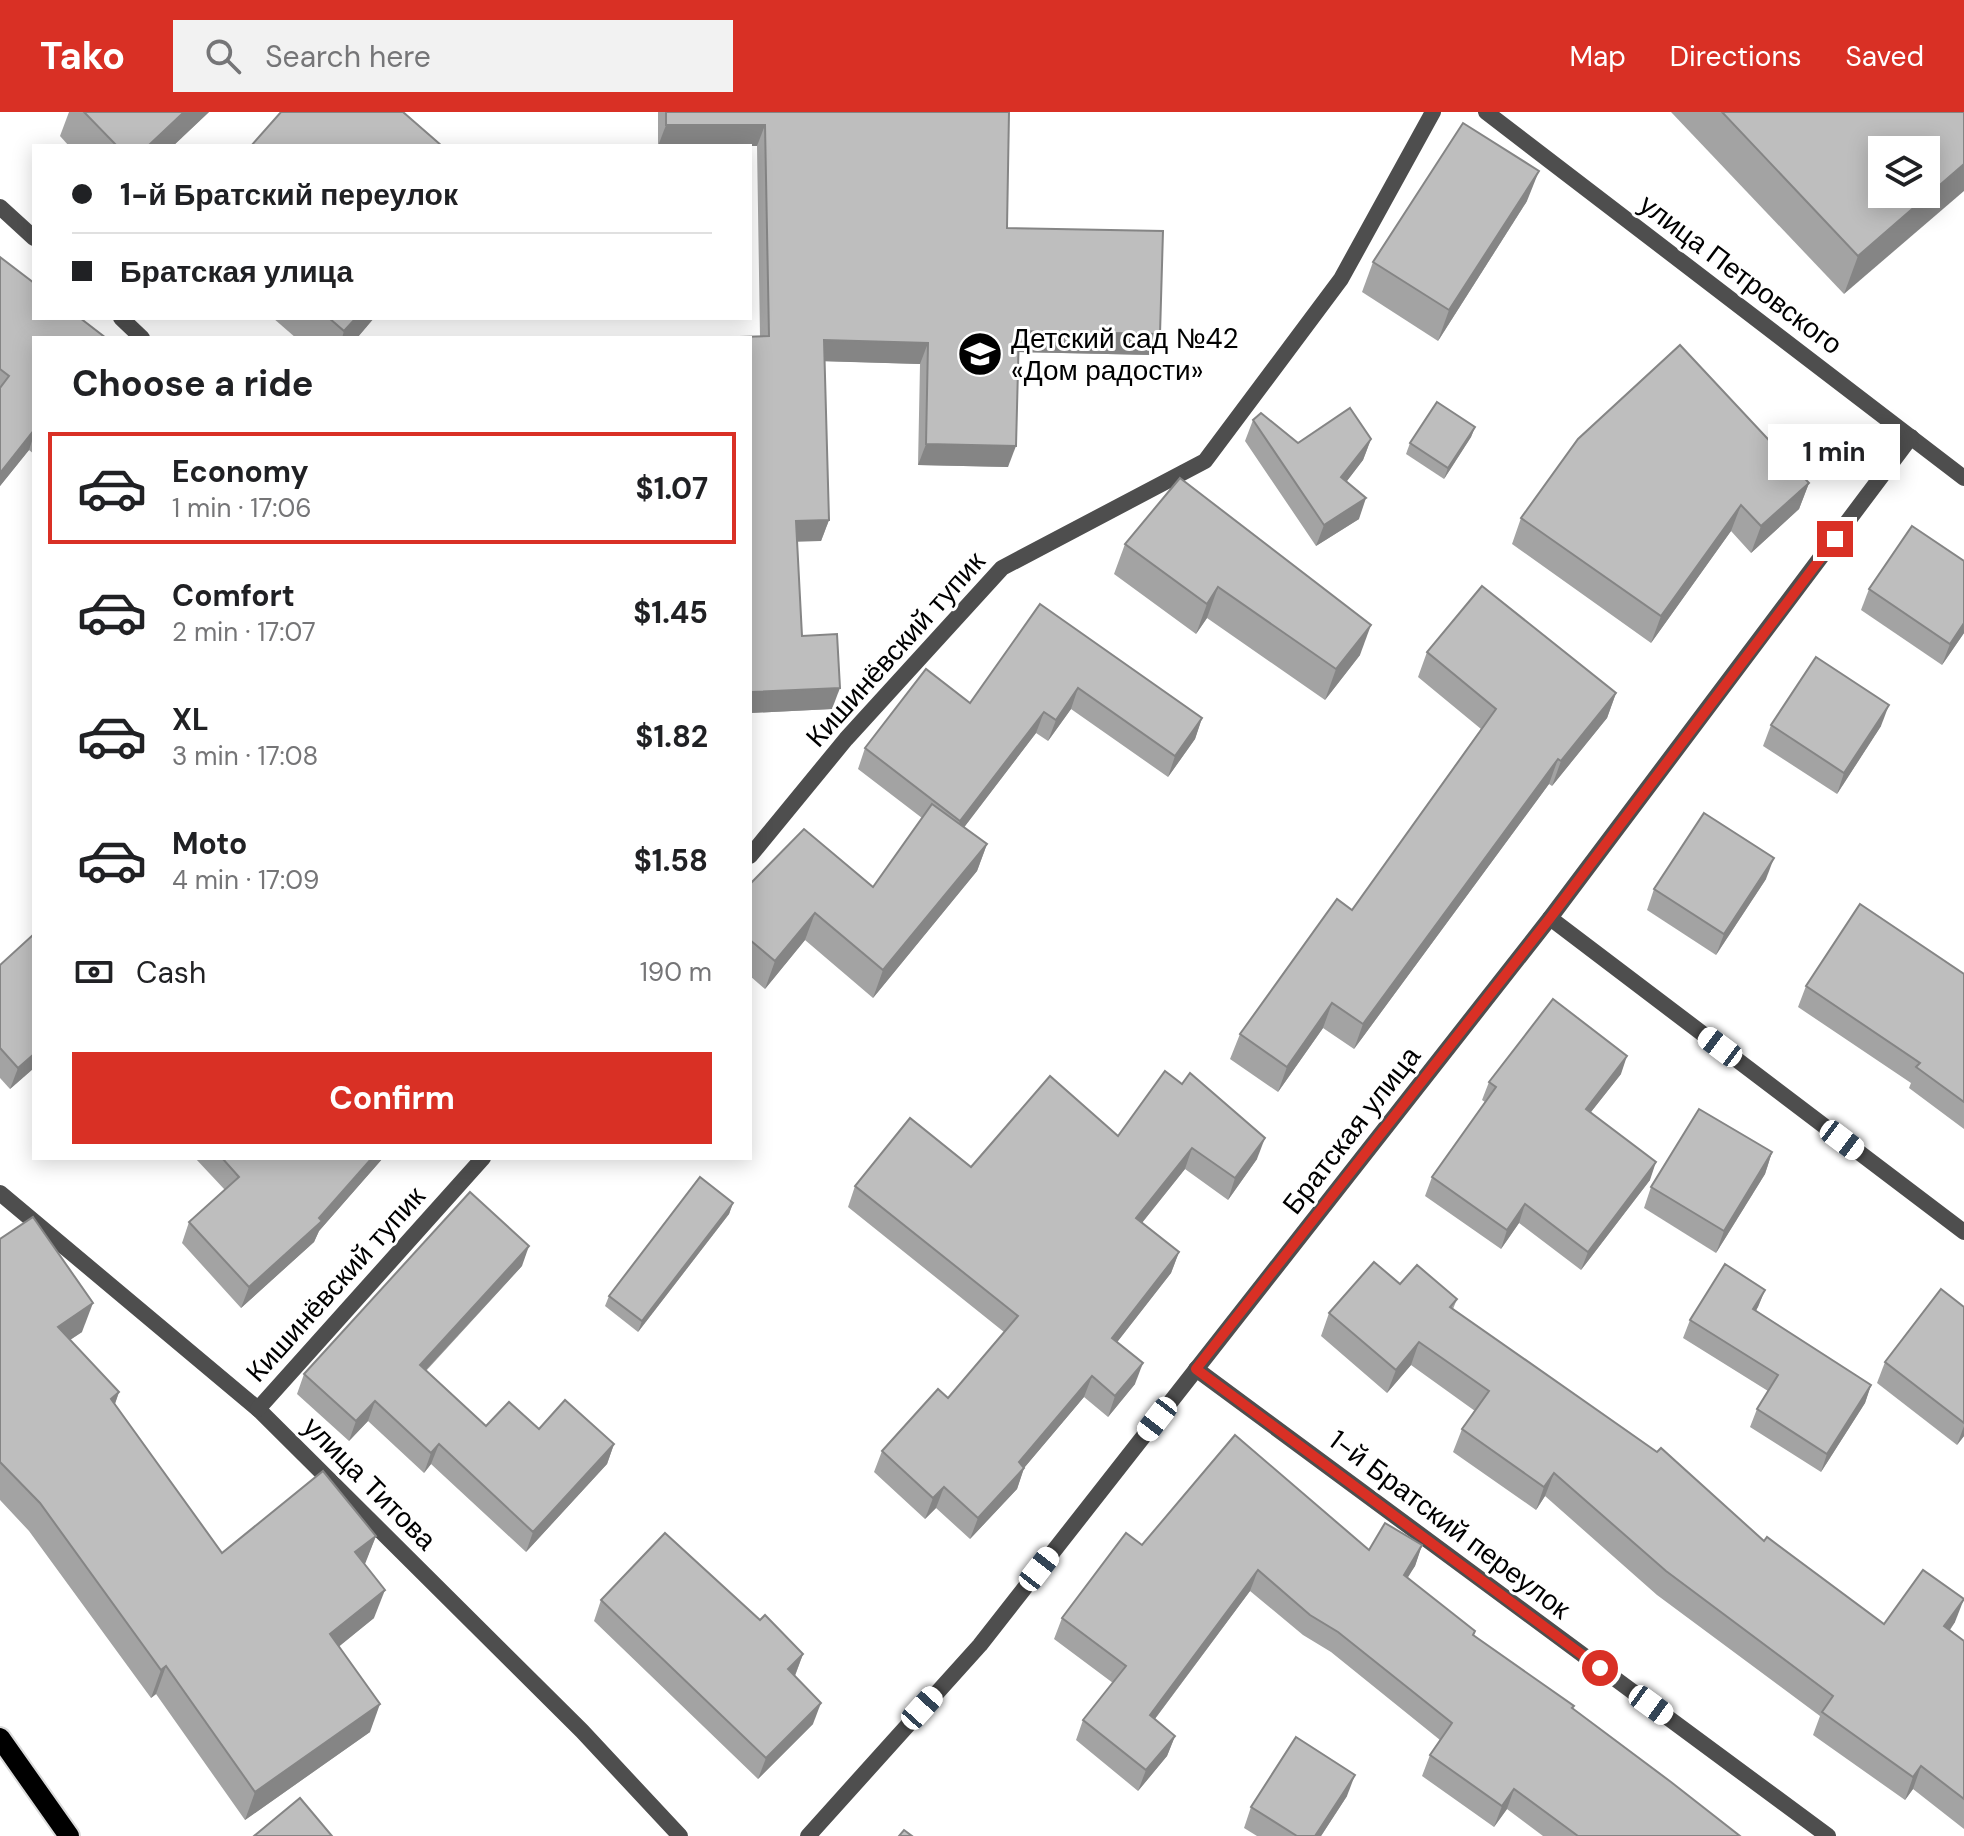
<!DOCTYPE html>
<html lang="en">
<head>
<meta charset="utf-8">
<style>
  :root { --surface:#fff; --page:#f2f2f2; --text:#202124; --muted:#757577; --line:#e0e0e0; --accent:#d93025 }
  body { margin:0; font-family:"DM Sans",sans-serif; background:var(--page); color:var(--text); height:100vh; display:flex; flex-direction:column; font-size:30px; white-space:nowrap }
  * { box-sizing:border-box; margin:0 }
  p { font-size:26px; color:var(--muted) }
  .icon { flex:none; width:44px; height:44px; fill:none; stroke:currentColor; stroke-width:2; stroke-linecap:round; stroke-linejoin:round }
  .map { position:relative; flex:1; overflow:hidden }
  .panel { position:absolute; left:32px; top:224px; width:720px; height:824px; display:flex; flex-direction:column; background:var(--surface); border-radius:0px; box-shadow:0 4px 20px #0003 }
  .panel>* { flex:none }
  .guide { position:absolute; left:32px; top:32px; width:720px; height:176px; border-radius:0px; box-shadow:0 4px 20px #0003; display:grid; align-content:center; height:176px; padding:0 40px; background:var(--surface) }
  .fabs { position:absolute; left:1868px; top:24px; display:grid; gap:16px }
  .fabs a { display:grid; place-items:center; width:72px; height:72px; border-radius:0px; background:var(--surface); box-shadow:0 4px 20px #0003; font-size:40px }
  .end { position:absolute; width:36px; height:36px; margin:-18px; border:10px solid #d93025; background:#fff; box-shadow:0 0 0 4px #fff }
  .from { border-radius:50% }
  .bubble { position:absolute; height:56px; border-radius:0px; background:var(--surface); box-shadow:0 4px 20px #0003; font-size:26px; font-weight:700; line-height:56px; text-align:center }
  .car { position:absolute; width:24px; height:48px; margin:-24px -12px; border-radius:10px; box-shadow:0 0 6px 2px #0007; background:linear-gradient(#fff 24%,#345 0 40%,#fff 0 76%,#345 0 86%,#fff 0) }
  .guide b { display:flex; align-items:center; gap:28px; height:76px; font-size:30px }
  .guide b+b { border-top:2px solid var(--line) }
  .guide i { width:20px; height:20px; background:var(--text) }
  ul { padding:0; list-style:none }
  li { display:flex; align-items:center; gap:24px; height:112px; margin:0 16px 12px; padding:0 24px; border:4px solid transparent; border-radius:0px }
  li div { flex:1 }
  li b { display:block; font-size:30px }
  li em { font-style:normal; font-weight:700 }
  li.current { border-color:var(--accent) }
  li>.icon { width:72px; height:72px; stroke-width:1.5 }
  h2 { padding:0 40px; font-size:36px; line-height:96px }
  .pay { display:flex; align-items:center; gap:20px; height:88px; padding:0 40px; font-size:30px }
  .pay p { margin-inline-start:auto }
  .primary-button { display:flex; gap:16px; margin-top:auto; padding:16px 40px }
  .primary-button a { flex:1; height:92px; border-radius:0px; background:var(--accent); color:#fff; font-size:32px; font-weight:700; line-height:92px; text-align:center }
  header { display:flex; align-items:center; gap:48px; box-sizing:border-box; height:112px; padding:0 40px; background:var(--accent); color:#fff }
  header strong { font-size:38px }
  nav { display:flex; gap:44px; margin-inline-start:auto; font-size:28px }
  .search { width:560px; height:72px; background:var(--page); display:flex; align-items:center; gap:20px; box-sizing:border-box; padding:0 28px; border-radius:0px; color:var(--muted); font-size:30px }
  .map>svg:first-child { display:block }
</style>
</head>
<body>
<header>
<strong>Tako</strong>
<div class="search"><svg class="icon" aria-label="search" viewBox="0 0 24 24"><circle cx="10" cy="10" r="6"/><path d="M15 15l6 6"/></svg>Search here</div>
<nav><a>Map</a><a>Directions</a><a>Saved</a></nav>
</header>
<div class="map">
<svg width="1964" height="1724" viewBox="0 0 1964 1724">
  <rect width="100%" height="100%" fill="#fff"/>
  <g fill="none" stroke-linecap="round" stroke-linejoin="round">
    <g stroke="#dbdbdb" stroke-width="24">
      <polyline id="primary" points="0,1626 69,1724"/>
    </g>
    <g stroke="#4e4e4e" stroke-width="16">
      <polyline points="1486,0 1964,366"/>
      <polyline points="0,95 34,126"/>
      <polyline points="121,206 142,226"/>
      <polyline points="750,744 846,627 1002,456 1205,349 1341,167 1433,0"/>
      <polyline points="1550,806 1964,1120"/>
      <polyline points="0,1081 258,1297 582,1619 680,1724"/>
      <polyline points="1196,1257 1828,1724"/>
      <polyline points="258,1297 483,1046"/>
      <polyline points="808,1724 980,1533 1550,806 1911,325"/>
    </g>
    <use href="#primary" stroke="#000" stroke-width="20"/>
  </g>
  <g fill="#a3a3a3">
    <polygon points="69,0 209,0 173,34 69,34 60,24"/>
    <polygon points="658,0 1009,0 1007,116 1152,243 1018,240 1008,355 918,353 920,252 824,249 829,408 821,429 797,429 802,524 832,597 750,601 750,226 760,225 757,34 658,34"/>
    <polygon points="1671,0 1964,0 1844,182"/>
    <polygon points="1527,89 1438,229 1362,180 1373,150"/>
    <polygon points="0,145 34,226 34,342 29,338 0,374"/>
    <polygon points="273,206 374,206 357,226 296,226"/>
    <polygon points="1253,308 1298,331 1371,327 1363,348 1346,370 1359,407 1316,434 1245,329"/>
    <polygon points="1475,315 1471,325 1444,367 1406,342 1410,331"/>
    <polygon points="1809,371 1799,397 1751,441 1731,419 1651,531 1512,432 1521,406"/>
    <polygon points="1125,432 1360,543 1325,588 1207,506 1196,522 1114,462"/>
    <polygon points="1964,449 1964,521 1942,553 1861,498 1869,477"/>
    <polygon points="1040,492 1202,606 1195,627 1168,665 1071,597 1048,629 1036,621 964,715 987,732 977,759 873,886 805,828 765,877 750,864 750,772 873,775 922,706 858,657 865,636 970,591"/>
    <polygon points="1427,540 1616,581 1607,606 1552,674 1549,672 1354,937 1323,916 1278,980 1230,947 1240,922 1352,798 1481,617 1418,565"/>
    <polygon points="1771,613 1881,614 1837,682 1763,634"/>
    <polygon points="1766,767 1716,843 1647,798 1654,777"/>
    <polygon points="0,853 34,956 10,977 0,966"/>
    <polygon points="1964,862 1964,1017 1909,976 1911,971 1798,895 1806,874"/>
    <polygon points="1621,962 1591,1000 1650,1068 1581,1158 1519,1111 1501,1137 1425,1084 1432,1065 1485,990 1482,988 1489,970"/>
    <polygon points="1118,1024 1257,1047 1228,1088 1185,1057 1142,1111 1179,1140 1171,1161 1117,1230 1135,1272 1108,1305 1084,1285 1024,1356 1017,1377 970,1427 936,1396 925,1407 874,1360 882,1339 948,1286 1004,1220 848,1095 855,1074 971,1055"/>
    <polygon points="1772,1040 1765,1062 1716,1141 1644,1096 1651,1075"/>
    <polygon points="195,1046 383,1046 319,1119 314,1130 241,1196 182,1131 189,1110 225,1078"/>
    <polygon points="733,1091 729,1102 638,1220 605,1194 609,1184"/>
    <polygon points="0,1127 82,1220 70,1228 119,1280 115,1292 222,1441 376,1424 364,1453 374,1506 339,1534 370,1620 245,1708 156,1582 151,1586 29,1419 0,1388"/>
    <polygon points="522,1154 426,1259 486,1314 539,1317 614,1332 607,1352 526,1440 431,1352 424,1361 368,1309 349,1329 297,1282 304,1262"/>
    <polygon points="1400,1172 1457,1187 1453,1197 1764,1429 1884,1512 1955,1510 1950,1518 1964,1529 1964,1717 1913,1677 1905,1688 1813,1623 1820,1604 1657,1483 1545,1384 1536,1398 1453,1340 1462,1317 1475,1299 1411,1253 1387,1281 1321,1224 1329,1201"/>
    <polygon points="1765,1178 1756,1199 1871,1273 1865,1291 1821,1360 1750,1315 1757,1297 1768,1279 1683,1226 1690,1208"/>
    <polygon points="1964,1195 1964,1324 1957,1333 1877,1271 1885,1250"/>
    <polygon points="1142,1433 1369,1438 1422,1433 1415,1454 1407,1465 1475,1519 1474,1523 1740,1724 1543,1724 1507,1697 1494,1715 1422,1664 1430,1643 1440,1628 1331,1540 1303,1523 1250,1479 1155,1607 1175,1624 1167,1644 1138,1679 1076,1628 1083,1608 1113,1571 1054,1527 1062,1506"/>
    <polygon points="601,1488 760,1508 803,1542 795,1564 813,1612 758,1667 594,1509"/>
    <polygon points="1347,1684 1321,1724 1257,1724 1244,1716 1251,1695"/>
  </g>
  <g fill="#858585">
    <polygon points="184,0 209,0 173,34 148,34"/>
    <polygon points="666,13 765,13 757,34 658,34"/>
    <polygon points="1964,52 1964,79 1844,182 1858,144"/>
    <polygon points="1539,59 1527,89 1438,229 1449,198"/>
    <polygon points="356,206 374,206 357,226 342,226 344,219"/>
    <polygon points="1019,219 1160,222 1152,243 1011,240"/>
    <polygon points="824,228 928,231 920,252 816,249"/>
    <polygon points="1475,315 1471,325 1444,367 1448,356"/>
    <polygon points="34,318 34,323 29,338 0,374 0,361"/>
    <polygon points="1371,327 1363,348 1334,386 1341,365"/>
    <polygon points="926,332 1016,334 1008,355 918,353"/>
    <polygon points="1809,371 1799,397 1751,441 1761,414"/>
    <polygon points="1366,386 1359,407 1316,434 1324,413"/>
    <polygon points="1741,393 1731,419 1651,531 1661,504"/>
    <polygon points="829,408 821,429 789,430 796,409"/>
    <polygon points="1218,475 1207,506 1196,522 1207,492"/>
    <polygon points="1964,511 1964,521 1942,553 1950,532"/>
    <polygon points="1371,513 1360,543 1325,588 1336,557"/>
    <polygon points="840,576 832,597 750,601 750,584 751,580"/>
    <polygon points="1078,576 1071,597 1048,629 1056,608"/>
    <polygon points="1616,581 1607,606 1552,674 1561,649"/>
    <polygon points="1889,593 1881,614 1837,682 1844,661"/>
    <polygon points="1044,600 1036,621 953,730 960,709"/>
    <polygon points="1202,606 1195,627 1168,665 1175,644"/>
    <polygon points="1558,647 1549,672 1354,937 1363,912"/>
    <polygon points="987,732 977,759 873,886 883,858"/>
    <polygon points="1774,746 1766,767 1716,843 1724,822"/>
    <polygon points="815,801 805,828 765,877 775,849"/>
    <polygon points="1332,891 1323,916 1278,980 1287,955"/>
    <polygon points="34,942 34,956 10,977 18,956"/>
    <polygon points="1627,944 1621,962 1579,1015 1586,997"/>
    <polygon points="1265,1026 1257,1047 1228,1088 1235,1066"/>
    <polygon points="1192,1036 1185,1057 1128,1128 1136,1106"/>
    <polygon points="1772,1040 1765,1062 1716,1141 1724,1119"/>
    <polygon points="372,1046 383,1046 319,1119 314,1130 241,1196 249,1175 319,1106"/>
    <polygon points="1656,1050 1650,1068 1581,1158 1588,1140"/>
    <polygon points="733,1091 729,1102 638,1220 642,1209"/>
    <polygon points="1525,1092 1519,1111 1501,1137 1507,1118"/>
    <polygon points="529,1134 522,1154 412,1273 420,1253"/>
    <polygon points="1179,1140 1171,1161 1104,1247 1112,1226"/>
    <polygon points="1765,1178 1758,1195 1746,1215 1753,1197"/>
    <polygon points="93,1191 82,1220 47,1243 58,1215"/>
    <polygon points="1419,1230 1411,1253 1387,1281 1396,1258"/>
    <polygon points="1143,1251 1135,1272 1108,1305 1115,1284"/>
    <polygon points="1092,1264 1084,1285 1024,1356 1017,1377 970,1427 978,1406 1019,1350"/>
    <polygon points="1871,1273 1865,1291 1821,1360 1827,1342"/>
    <polygon points="119,1280 109,1308 111,1287"/>
    <polygon points="375,1289 368,1309 349,1329 356,1309"/>
    <polygon points="1964,1314 1964,1324 1957,1333"/>
    <polygon points="439,1332 431,1352 424,1361 431,1341"/>
    <polygon points="614,1332 607,1352 526,1440 533,1420"/>
    <polygon points="1554,1361 1545,1384 1536,1398 1544,1375"/>
    <polygon points="944,1375 936,1396 925,1407 933,1386"/>
    <polygon points="376,1424 365,1452 344,1469 355,1440"/>
    <polygon points="1422,1433 1415,1454 1397,1483 1404,1463"/>
    <polygon points="1258,1458 1250,1479 1142,1624 1150,1603"/>
    <polygon points="385,1478 374,1506 320,1550 330,1522"/>
    <polygon points="1964,1487 1955,1510 1936,1537 1944,1514"/>
    <polygon points="803,1542 795,1563 780,1578 788,1557"/>
    <polygon points="166,1554 156,1582 151,1586 161,1558"/>
    <polygon points="821,1591 813,1612 758,1667 766,1646"/>
    <polygon points="380,1592 370,1620 245,1708 255,1680"/>
    <polygon points="1175,1624 1167,1644 1138,1679 1146,1658"/>
    <polygon points="1921,1654 1913,1677 1905,1688 1913,1665"/>
    <polygon points="1355,1663 1347,1684 1321,1724 1315,1724"/>
    <polygon points="1514,1677 1507,1697 1494,1715 1502,1694"/>
  </g>
  <g fill="#bebebe" stroke="#858585" stroke-width="2" fill-rule="evenodd">
    <polygon points="84,0 184,0 148,34 117,34"/>
    <polygon points="281,0 403,0 442,34 251,34"/>
    <polygon points="666,0 1009,0 1007,116 1163,119 1160,222 1019,219 1016,334 926,332 928,231 824,228 829,408 796,409 802,524 837,522 840,576 751,580 750,557 750,226 706,226 769,224 765,13 666,13"/>
    <path d="M1722 0H1964V52L1858 144ZM1882 38H1926V82H1882Z"/>
    <polygon points="1463,11 1539,59 1449,198 1373,150"/>
    <polygon points="0,145 34,171 34,206 80,206 106,226 34,226 34,318 0,361 0,276 9,264 0,257"/>
    <polygon points="329,206 356,206 344,219"/>
    <polygon points="1680,233 1809,371 1761,414 1741,393 1661,504 1521,406 1578,327"/>
    <polygon points="1437,290 1475,315 1448,356 1410,331"/>
    <polygon points="1350,296 1371,327 1341,365 1366,386 1324,413 1253,308 1261,301 1298,331"/>
    <polygon points="1180,366 1371,513 1336,557 1218,475 1207,492 1125,432"/>
    <polygon points="1912,414 1964,449 1964,511 1950,532 1869,477"/>
    <polygon points="1482,474 1616,581 1561,649 1558,647 1363,912 1332,891 1287,955 1240,922 1337,787 1352,798 1496,597 1427,540"/>
    <polygon points="1040,492 1202,606 1175,644 1078,576 1056,608 1044,600 960,709 865,636 926,557 970,591"/>
    <polygon points="1816,545 1889,593 1844,661 1771,613"/>
    <polygon points="932,692 987,732 883,858 815,801 775,849 750,828 750,772 804,717 873,775"/>
    <polygon points="1704,701 1774,746 1724,822 1654,777"/>
    <polygon points="1860,792 1964,862 1964,990 1916,955 1920,951 1806,874"/>
    <polygon points="34,822 34,942 18,956 0,936 0,853"/>
    <polygon points="1553,887 1627,944 1586,997 1656,1050 1588,1140 1525,1092 1507,1118 1432,1065 1496,975 1489,970"/>
    <polygon points="1165,959 1182,972 1190,961 1265,1026 1235,1066 1192,1036 1136,1106 1179,1140 1112,1226 1143,1251 1115,1284 1092,1264 1019,1350 1024,1356 978,1406 944,1375 933,1386 882,1339 938,1277 948,1286 1018,1204 855,1074 910,1006 971,1055 1050,964 1118,1024"/>
    <polygon points="1699,997 1772,1040 1724,1119 1651,1075"/>
    <polygon points="222,1046 372,1046 319,1106 322,1109 249,1175 189,1110 239,1065"/>
    <polygon points="700,1065 733,1091 642,1209 609,1184"/>
    <polygon points="470,1080 529,1134 420,1253 486,1314 509,1290 539,1317 565,1288 614,1332 533,1420 439,1332 431,1341 375,1289 356,1309 304,1262"/>
    <polygon points="33,1105 93,1191 58,1215 119,1280 111,1287 222,1441 323,1359 376,1424 355,1440 385,1478 330,1522 380,1592 255,1680 166,1554 161,1558 40,1391 0,1350 0,1127"/>
    <polygon points="1374,1150 1400,1172 1417,1153 1457,1187 1450,1195 1657,1340 1661,1336 1764,1429 1767,1425 1884,1512 1923,1458 1964,1487 1944,1514 1964,1529 1964,1687 1921,1654 1913,1665 1822,1600 1833,1584 1666,1459 1554,1361 1544,1375 1462,1317 1489,1279 1419,1230 1396,1258 1329,1201"/>
    <polygon points="1725,1152 1765,1178 1753,1197 1871,1273 1827,1342 1757,1297 1778,1263 1690,1208"/>
    <polygon points="1941,1177 1964,1195 1964,1311 1885,1250"/>
    <polygon points="1235,1323 1369,1438 1385,1411 1422,1433 1404,1463 1475,1519 1473,1523 1574,1594 1572,1596 1671,1670 1740,1724 1578,1724 1514,1677 1502,1694 1430,1643 1452,1611 1338,1520 1310,1503 1258,1458 1150,1603 1175,1624 1146,1658 1083,1608 1126,1554 1062,1506 1126,1421 1142,1433"/>
    <polygon points="665,1421 760,1508 765,1503 803,1542 788,1557 821,1591 766,1646 601,1488"/>
    <polygon points="1296,1625 1355,1663 1315,1724 1297,1724 1251,1695"/>
    <polygon points="300,1686 332,1724 254,1724"/>
    <polygon points="904,1718 912,1724 899,1724"/>
  </g>
  <g fill="none" stroke-linecap="round" stroke-linejoin="round">
    <polyline stroke="#d93025" stroke-width="10" points="1600,1556 1196,1257 1550,806 1835,427"/>
  </g>
  <defs>
    <g id="school-disc" transform="scale(2.3)"><circle r="9.5" fill="#000" stroke="#fff"/><path d="M0-5L7-2L0 1L-7-2ZM-4 1L0 2.5L4 1V4Q0 6-4 4Z" fill="#fff"/></g>
  </defs>
  <g fill-rule="evenodd">
    <use href="#school-disc" x="980" y="242"/>
  </g>
  <g text-anchor="middle" stroke-width="6" stroke-linejoin="round" paint-order="stroke">
    <g font-size="28" fill="#000" stroke="#fff">
      <text transform="translate(1741 162) rotate(37)" y="10">улица Петровского</text>
      <text transform="translate(895 537) rotate(-48)" y="10">Кишинёвский тупик</text>
      <text transform="translate(1351 1018) rotate(-52)" y="10">Братская улица</text>
      <text transform="translate(335 1172) rotate(-48)" y="10">Кишинёвский тупик</text>
      <text transform="translate(370 1371) rotate(45)" y="10">улица Титова</text>
      <text transform="translate(1450 1412) rotate(37)" y="10">1-й Братский переулок</text>
    </g>
    <g font-size="28" fill="#000" stroke="#fff" text-anchor="start">
      <text x="1011" y="236">Детский сад №42<tspan x="1011" dy="32">«Дом радости»</tspan></text>
    </g>
  </g>
</svg>
<div class="fabs">
<a><svg class="icon" aria-label="layers" viewBox="0 0 24 24"><path d="M12 4l9 5-9 5-9-5zM3 14l9 5 9-5"/></svg></a>
</div>
<i class="end from" style="left:1600px;top:1556px"></i>
<i class="end" style="left:1835px;top:427px"></i>
<div class="bubble" style="left:1768px;top:312px;width:132px">1 min</div>
<i class="car" style="left:1720px;top:935px;rotate:307deg"></i>
<i class="car" style="left:1842px;top:1028px;rotate:127deg"></i>
<i class="car" style="left:1157px;top:1307px;rotate:218deg"></i>
<i class="car" style="left:1039px;top:1457px;rotate:38deg"></i>
<i class="car" style="left:1651px;top:1593px;rotate:126deg"></i>
<i class="car" style="left:922px;top:1596px;rotate:42deg"></i>
<div class="guide">
<b><i class="from"></i>1-й Братский переулок</b>
<b><i></i>Братская улица</b>
</div>
<section class="panel">
<h2>Choose a ride</h2>
<ul>
<li class="current"><svg class="icon" aria-label="car" viewBox="0 0 24 24"><path d="M5 17H2v-5l4-1 3-4h7l3 4 3 1v5h-3M9 17h6M6 11h13"/><circle cx="7" cy="17" r="2"/><circle cx="17" cy="17" r="2"/></svg><div><b>Economy</b><p>1 min · 17:06</p></div><em>$1.07</em></li>
<li><svg class="icon" aria-label="car" viewBox="0 0 24 24"><path d="M5 17H2v-5l4-1 3-4h7l3 4 3 1v5h-3M9 17h6M6 11h13"/><circle cx="7" cy="17" r="2"/><circle cx="17" cy="17" r="2"/></svg><div><b>Comfort</b><p>2 min · 17:07</p></div><em>$1.45</em></li>
<li><svg class="icon" aria-label="car" viewBox="0 0 24 24"><path d="M5 17H2v-5l4-1 3-4h7l3 4 3 1v5h-3M9 17h6M6 11h13"/><circle cx="7" cy="17" r="2"/><circle cx="17" cy="17" r="2"/></svg><div><b>XL</b><p>3 min · 17:08</p></div><em>$1.82</em></li>
<li><svg class="icon" aria-label="car" viewBox="0 0 24 24"><path d="M5 17H2v-5l4-1 3-4h7l3 4 3 1v5h-3M9 17h6M6 11h13"/><circle cx="7" cy="17" r="2"/><circle cx="17" cy="17" r="2"/></svg><div><b>Moto</b><p>4 min · 17:09</p></div><em>$1.58</em></li>
</ul>
<div class="pay"><svg class="icon" aria-label="cash" viewBox="0 0 24 24"><path d="M3 7h18v10H3z"/><circle cx="12" cy="12" r="2"/></svg>Cash<p>190 m</p></div>
<div class="primary-button"><a>Confirm</a></div>
</section>
</div>
</body>
</html>
